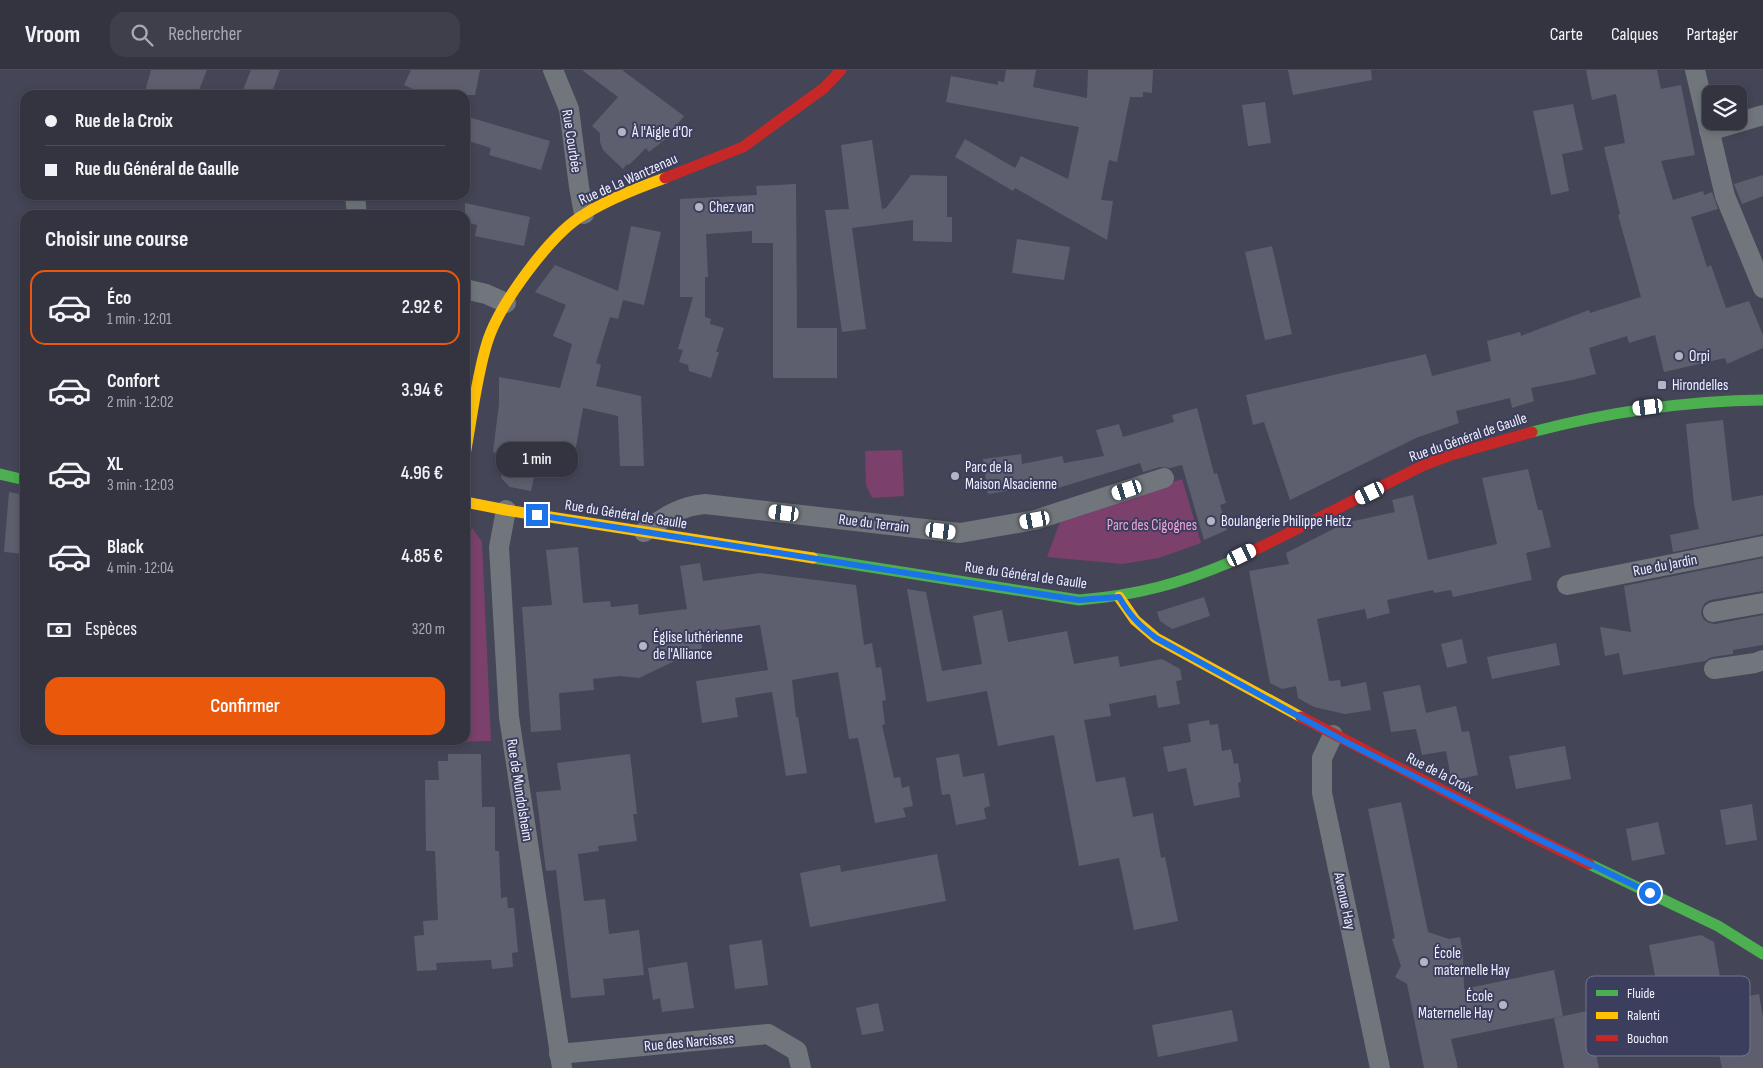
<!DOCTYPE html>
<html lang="fr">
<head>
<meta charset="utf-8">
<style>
  :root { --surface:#333440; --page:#3e3f4b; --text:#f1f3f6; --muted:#a9aab1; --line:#4e4f59; --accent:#ea580c }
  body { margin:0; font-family:"Sofia Sans Condensed",sans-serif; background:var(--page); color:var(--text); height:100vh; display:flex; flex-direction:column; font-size:19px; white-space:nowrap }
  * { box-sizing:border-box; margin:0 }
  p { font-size:16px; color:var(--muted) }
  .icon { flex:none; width:28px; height:28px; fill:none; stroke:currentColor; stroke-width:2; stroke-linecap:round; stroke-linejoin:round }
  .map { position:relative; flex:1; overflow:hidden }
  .drawer { position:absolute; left:20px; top:140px; width:450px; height:535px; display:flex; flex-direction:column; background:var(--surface); border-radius:15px; box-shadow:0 2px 8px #0003,0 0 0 1px var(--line) }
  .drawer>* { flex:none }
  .guide { position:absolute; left:20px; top:20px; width:450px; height:110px; border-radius:15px; box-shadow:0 2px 8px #0003,0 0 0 1px var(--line); display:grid; align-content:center; height:110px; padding:0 25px; background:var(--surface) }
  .fabs { position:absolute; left:1702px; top:15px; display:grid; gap:10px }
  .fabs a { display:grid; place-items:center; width:45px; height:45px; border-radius:10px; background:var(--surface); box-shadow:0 2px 8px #0003,0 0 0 1px var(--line); font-size:25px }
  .end { position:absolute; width:22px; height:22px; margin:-11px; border:6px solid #1a73e8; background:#fff; box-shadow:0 0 0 2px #fff }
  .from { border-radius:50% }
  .bubble { position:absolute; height:35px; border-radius:15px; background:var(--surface); box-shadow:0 2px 8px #0003,0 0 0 1px var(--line); font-size:16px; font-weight:600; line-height:35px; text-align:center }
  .car { position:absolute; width:15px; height:30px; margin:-15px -8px; border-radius:6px; box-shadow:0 0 4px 1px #0007; background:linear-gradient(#fff 24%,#345 0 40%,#fff 0 76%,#345 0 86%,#fff 0) }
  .guide b { display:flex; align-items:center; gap:18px; height:48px; font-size:19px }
  .guide b+b { border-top:1px solid var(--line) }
  .guide i { width:12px; height:12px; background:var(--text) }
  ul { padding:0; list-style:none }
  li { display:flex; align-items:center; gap:15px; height:75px; margin:0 10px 8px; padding:0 15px; border:2px solid transparent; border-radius:15px }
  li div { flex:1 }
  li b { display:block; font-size:19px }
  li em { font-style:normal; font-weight:600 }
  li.current { border-color:var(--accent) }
  li>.icon { width:45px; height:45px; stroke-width:1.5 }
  h2 { padding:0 25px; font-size:22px; line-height:60px }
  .pay { display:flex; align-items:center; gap:12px; height:55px; padding:0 25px; font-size:19px }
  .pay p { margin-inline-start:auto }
  .action { display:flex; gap:10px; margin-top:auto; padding:10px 25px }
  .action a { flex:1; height:58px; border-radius:15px; background:var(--accent); color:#fff; font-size:20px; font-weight:600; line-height:58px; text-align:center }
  header { display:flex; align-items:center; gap:30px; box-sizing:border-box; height:70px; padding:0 25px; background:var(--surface); border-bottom:1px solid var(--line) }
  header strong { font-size:24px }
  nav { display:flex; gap:28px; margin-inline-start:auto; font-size:18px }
  .search { width:350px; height:45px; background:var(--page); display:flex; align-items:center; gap:12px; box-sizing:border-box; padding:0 18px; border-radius:15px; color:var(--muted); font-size:19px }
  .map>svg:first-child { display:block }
</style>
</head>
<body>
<header>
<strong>Vroom</strong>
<div class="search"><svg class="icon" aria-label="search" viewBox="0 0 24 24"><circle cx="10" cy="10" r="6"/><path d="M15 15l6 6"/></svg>Rechercher</div>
<nav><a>Carte</a><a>Calques</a><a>Partager</a></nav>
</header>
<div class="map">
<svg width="1763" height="998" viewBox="0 0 1763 998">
  <rect width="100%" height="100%" fill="#444556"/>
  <g fill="#7b406c">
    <polygon points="902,380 904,426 872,428 866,415 865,381"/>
    <polygon points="1182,409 1201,473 1159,488 1123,494 1047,487 1061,449"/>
    <polygon points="473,459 482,472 491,671 372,674 372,670 465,670 465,460"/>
  </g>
  <g fill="#5e5f6e">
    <polygon points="151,0 207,0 197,25 187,23 186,25 144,25"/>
    <polygon points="251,0 280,0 271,25 257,25 243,20"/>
    <polygon points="411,0 480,0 475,25 426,25 404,15"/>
    <polygon points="582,0 622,0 684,46 667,68 649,82 646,78 632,92 628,95 627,94 623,99 603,80 600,72 600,63 592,56 618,27"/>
    <polygon points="1006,0 1036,0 1033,17 1087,28 1088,0 1153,0 1152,23 1143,22 1143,27 1130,27 1117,92 1109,90 1101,130 1113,131 1107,170 1015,118 1013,121 955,87 965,69 1015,98 1021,86 1068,109 1079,57 946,32 951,6 998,15 998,11 1004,12"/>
    <polygon points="1288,0 1371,0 1372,10 1293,25"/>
    <polygon points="1586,0 1657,0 1661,19 1681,15 1695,85 1661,91 1673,130 1703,121 1704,125 1712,122 1718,139 1691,147 1707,197 1711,195 1726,238 1749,231 1763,265 1763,278 1727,294 1725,288 1664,302 1655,265 1629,273 1627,266 1589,278 1596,304 1572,310 1531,318 1534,331 1512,338 1510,328 1456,341 1459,353 1416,368 1290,430 1264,352 1253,355 1246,325 1426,284 1432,306 1491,291 1487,271 1520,262 1521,266 1589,240 1590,243 1641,227 1618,145 1620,144 1604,77 1625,73 1616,24 1592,30"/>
    <polygon points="1265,32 1271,73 1248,76 1242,35"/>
    <polygon points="1573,34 1583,80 1562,84 1569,121 1551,125 1533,41"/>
    <polygon points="465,46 550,71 541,100 489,85 491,78 465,70"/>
    <polygon points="872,70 882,139 886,138 911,105 947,106 947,147 952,147 952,172 913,171 913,150 852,158 866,259 842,262 825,140 849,139 841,75"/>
    <polygon points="1763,105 1763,126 1742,134 1734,114"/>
    <polygon points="796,114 797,258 837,258 837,308 773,308 773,173 752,173 752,161 706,164 708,207 705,207 705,247 711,249 710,254 724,258 716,282 719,282 711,308 689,301 688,295 679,292 683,280 678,279 693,227 680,227 680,129 757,125 756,116"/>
    <polygon points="465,133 530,147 524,176 475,166 477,155 465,152"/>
    <polygon points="631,156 661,162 644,235 623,230 618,249 610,247 596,293 601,295 596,316 641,326 644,396 620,396 618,346 583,338 574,388 540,381 531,421 510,417 501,408 506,386 493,382 499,334 499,307 560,318 572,274 553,266 566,235 535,222 555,195 618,221"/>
    <polygon points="1017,169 1070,177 1064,210 1012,203"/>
    <polygon points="1272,176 1292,264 1265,270 1245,182"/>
    <polygon points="1197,338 1214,404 1217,403 1226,433 1220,435 1227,460 1204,470 1182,395 1170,398 1160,397 1143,402 1140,393 1058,418 1057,413 988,424 983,389 1021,384 1022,394 1062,386 1064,393 1104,386 1096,360 1119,354 1123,367 1174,352 1172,345"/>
    <polygon points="1723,350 1732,431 1763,425 1763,464 1673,482 1670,465 1699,459 1694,435 1686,354"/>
    <polygon points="1528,399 1538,440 1542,440 1551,477 1526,483 1532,510 1453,527 1451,520 1434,523 1433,520 1387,530 1390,543 1367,549 1365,539 1317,549 1329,611 1340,610 1341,617 1366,612 1371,640 1345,644 1314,637 1298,628 1296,616 1282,619 1270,613 1249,501 1289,494 1286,483 1345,453 1395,442 1392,430 1413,425 1428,490 1497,474 1482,408"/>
    <polygon points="9,422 25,425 25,484 4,482"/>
    <polygon points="578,477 583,533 610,531 611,537 638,534 639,545 687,539 680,496 700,493 703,511 760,503 856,515 864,575 872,573 876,598 881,597 886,630 882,631 885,654 882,655 894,708 900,707 902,718 909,716 913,736 903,738 906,747 875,753 858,668 849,669 838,602 792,610 796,647 798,647 807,703 786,706 772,622 735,628 738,647 702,653 696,611 768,600 760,555 699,563 702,578 639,608 620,606 593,609 594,620 559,623 561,660 531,662 522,537 552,535 546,480"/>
    <polygon points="1763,488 1763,521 1710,530 1705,533 1702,538 1701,544 1704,550 1709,553 1715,554 1763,545 1763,575 1733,580 1733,584 1712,587 1705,591 1623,605 1619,583 1605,586 1600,557 1631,562 1624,516"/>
    <polygon points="907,519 926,522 942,601 982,594 973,546 1002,540 1008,572 1067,561 1074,594 1118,586 1120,597 1162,589 1180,599 1182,610 1176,611 1180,634 1158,638 1156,625 1109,634 1111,646 1084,650 1096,712 1125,707 1133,747 1153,743 1161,788 1165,787 1178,851 1134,860 1119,788 1079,796 1054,665 998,676 987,621 927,632"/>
    <polygon points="1204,527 1210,546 1172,559 1160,551 1157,542"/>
    <polygon points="1462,569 1467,593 1447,598 1441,574"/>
    <polygon points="1556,573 1560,595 1492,609 1487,587"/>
    <polygon points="1420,615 1426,643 1456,636 1462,662 1469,661 1478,705 1455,710 1451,708 1446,681 1422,685 1416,659 1391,662 1383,622"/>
    <polygon points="1209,650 1210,655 1218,654 1222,681 1231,679 1234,694 1238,693 1241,712 1238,713 1240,727 1194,736 1186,698 1168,702 1163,677 1191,672 1188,654"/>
    <polygon points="1565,676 1571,709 1516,719 1509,686"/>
    <polygon points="448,684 481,684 482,737 495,737 495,781 499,781 501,828 507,827 508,838 514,838 518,882 512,883 513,897 492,899 491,890 436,893 437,900 417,901 414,866 424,865 423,851 438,850 435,781 426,781 425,710 439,710 438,691 448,691"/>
    <polygon points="630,684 637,744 633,744 637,771 598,776 599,781 578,784 584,831 605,829 609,864 639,860 644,905 603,909 605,925 571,928 556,800 546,801 536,722 561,720 557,693"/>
    <polygon points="959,684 963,707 984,703 990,736 984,738 986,749 956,755 950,724 942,725 936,688"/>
    <polygon points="1401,732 1428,862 1449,869 1460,867 1463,883 1464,919 1554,900 1563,946 1451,969 1458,998 1424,998 1407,914 1395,907 1401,896 1392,869 1395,868 1368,739"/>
    <polygon points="1752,734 1757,770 1726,775 1720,740"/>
    <polygon points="1658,752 1665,784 1632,791 1626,759"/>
    <polygon points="937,784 946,831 810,857 800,803 840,795 841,802"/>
    <polygon points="1701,865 1714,872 1724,931 1759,924 1763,948 1763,998 1722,998 1714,961 1702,963 1694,920 1659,926 1649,875"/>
    <polygon points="762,870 768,915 735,919 729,875"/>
    <polygon points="687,892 694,938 662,942 660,928 653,930 648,898"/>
    <polygon points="878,933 884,961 862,965 856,938"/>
    <polygon points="1232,940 1238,971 1158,987 1152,955"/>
    <polygon points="1587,941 1599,998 1564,998 1554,948"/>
  </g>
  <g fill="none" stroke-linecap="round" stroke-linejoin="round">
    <g stroke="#70767b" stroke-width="20">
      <polyline points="553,0 569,39 579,117 584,144"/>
      <polyline points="1695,0 1725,126 1763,218"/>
      <polyline points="1709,61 1763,45"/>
      <polyline points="355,126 357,145"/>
      <polyline points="465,219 486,224 506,233"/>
      <polyline points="506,440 499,477 509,647 562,998"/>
      <path d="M644 462C664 447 680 436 705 434L960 463 1035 450 1164 408"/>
      <polyline points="1567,515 1763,476"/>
      <polyline points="1713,542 1763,533"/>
      <polyline points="1714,599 1755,593 1763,590"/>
      <polyline points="1333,665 1322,688 1322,723 1380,998"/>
      <polyline points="559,984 768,964 797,981 801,998"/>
    </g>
    <g stroke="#4caf50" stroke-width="11">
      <path d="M1532 362C1608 342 1684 331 1763 330"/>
      <polyline points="0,404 25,410"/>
      <path d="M813 488 1079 530C1138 525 1179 514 1233 491"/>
      <polyline points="1589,794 1718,856 1763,884"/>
    </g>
    <g stroke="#ffc107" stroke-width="11">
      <path d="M465 385C472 348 476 309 487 273 498 236 551 163 585 144 607 130 640 117 665 108"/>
      <polyline points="465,432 506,440 813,488"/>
      <polyline points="1119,527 1135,550 1156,568 1301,647"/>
    </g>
    <g stroke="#c62828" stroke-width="11">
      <polyline points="665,108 743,77 824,18 841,0"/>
      <polyline points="1233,491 1424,395 1451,385 1532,362"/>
      <polyline points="1301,647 1529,765 1589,794"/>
    </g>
  </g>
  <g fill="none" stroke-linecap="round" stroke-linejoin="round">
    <path stroke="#1a73e8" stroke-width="6" d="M537 445 1079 530 1119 527C1130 546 1139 555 1156 568L1344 671 1530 765 1650 823"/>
  </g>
  <g fill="#b4b5c3" stroke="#3c3e5e" stroke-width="2">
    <circle cx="622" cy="62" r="5"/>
    <circle cx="699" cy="137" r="5"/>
    <circle cx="1679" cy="286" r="5"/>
    <rect x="1657" y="310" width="10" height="10" rx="2.5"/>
    <circle cx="955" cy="406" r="5"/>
    <circle cx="1211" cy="451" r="5"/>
    <circle cx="643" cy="576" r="5"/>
    <circle cx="1424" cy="892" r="5"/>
    <circle cx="1503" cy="935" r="5"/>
  </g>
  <g text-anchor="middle" stroke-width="4" stroke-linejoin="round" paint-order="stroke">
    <g font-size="15" fill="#f0f1fd" stroke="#3c3e5e" text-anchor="start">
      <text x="632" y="67">À l'Aigle d'Or</text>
      <text x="709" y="142">Chez van</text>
      <text x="1689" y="291">Orpi</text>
      <text x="1672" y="320">Hirondelles</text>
      <text x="965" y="402">Parc de la<tspan x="965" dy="17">Maison Alsacienne</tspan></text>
      <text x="1221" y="456">Boulangerie Philippe Heitz</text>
      <text x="653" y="572">Église luthérienne<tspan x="653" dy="17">de l'Alliance</tspan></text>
      <text x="1434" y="888">École<tspan x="1434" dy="17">maternelle Hay</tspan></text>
      <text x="1493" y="931" text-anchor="end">École<tspan x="1493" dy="17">Maternelle Hay</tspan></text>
    </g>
    <g font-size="15" fill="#f0f1fd" stroke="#3c3e5e">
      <text transform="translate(572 71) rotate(81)" y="5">Rue Courbée</text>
      <text transform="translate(628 109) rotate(-24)" y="5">Rue de La Wantzenau</text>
      <text transform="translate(1468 367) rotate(-19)" y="5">Rue du Général de Gaulle</text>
      <text transform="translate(626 444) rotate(9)" y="5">Rue du Général de Gaulle</text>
      <text transform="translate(874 453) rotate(7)" y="5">Rue du Terrain</text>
      <text transform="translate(1665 495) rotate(-11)" y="5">Rue du Jardin</text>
      <text transform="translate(1026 505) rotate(8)" y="5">Rue du Général de Gaulle</text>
      <text transform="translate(1440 703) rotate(27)" y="5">Rue de la Croix</text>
      <text transform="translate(520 720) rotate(81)" y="5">Rue de Mundolsheim</text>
      <text transform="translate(1345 831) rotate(78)" y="5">Avenue Hay</text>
      <text transform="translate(689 972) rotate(-5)" y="5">Rue des Narcisses</text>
    </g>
    <g font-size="15" fill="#f3a4d8" stroke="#3c3e5e">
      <text x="1152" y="460">Parc des Cigognes</text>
    </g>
  </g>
  <rect x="1586" y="906" width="164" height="80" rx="8" fill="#3c3e5e" stroke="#72748e" stroke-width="1"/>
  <rect x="1596" y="920" width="22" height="6" fill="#4caf50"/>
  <rect x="1596" y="942" width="22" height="7" fill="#ffc107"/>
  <rect x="1596" y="965" width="22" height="6" fill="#c62828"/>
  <g font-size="14" fill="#f0f1fd">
    <text x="1627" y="928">Fluide</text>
    <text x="1627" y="950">Ralenti</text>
    <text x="1627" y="973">Bouchon</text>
  </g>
</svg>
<div class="fabs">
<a><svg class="icon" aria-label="layers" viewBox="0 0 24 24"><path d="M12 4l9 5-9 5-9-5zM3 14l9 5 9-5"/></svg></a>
</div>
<i class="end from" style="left:1650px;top:823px"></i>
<i class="end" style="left:537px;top:445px"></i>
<div class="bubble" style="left:496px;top:372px;width:82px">1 min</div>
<i class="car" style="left:1648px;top:337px;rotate:263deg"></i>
<i class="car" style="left:1127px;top:420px;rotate:252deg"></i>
<i class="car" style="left:1370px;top:423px;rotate:244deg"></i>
<i class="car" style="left:784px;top:443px;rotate:277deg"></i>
<i class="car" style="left:1035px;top:450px;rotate:260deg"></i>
<i class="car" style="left:941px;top:461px;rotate:97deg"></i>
<i class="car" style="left:1242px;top:485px;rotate:64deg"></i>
<div class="guide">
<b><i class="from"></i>Rue de la Croix</b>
<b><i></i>Rue du Général de Gaulle</b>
</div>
<section class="drawer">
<h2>Choisir une course</h2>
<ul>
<li class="current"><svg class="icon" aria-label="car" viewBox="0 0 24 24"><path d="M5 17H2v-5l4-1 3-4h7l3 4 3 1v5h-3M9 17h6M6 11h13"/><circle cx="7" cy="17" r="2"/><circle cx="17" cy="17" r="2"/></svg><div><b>Éco</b><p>1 min · 12:01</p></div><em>2.92 €</em></li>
<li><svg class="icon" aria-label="car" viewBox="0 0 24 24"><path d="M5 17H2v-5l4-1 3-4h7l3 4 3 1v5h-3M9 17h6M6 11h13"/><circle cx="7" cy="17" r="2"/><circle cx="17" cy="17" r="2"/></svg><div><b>Confort</b><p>2 min · 12:02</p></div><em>3.94 €</em></li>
<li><svg class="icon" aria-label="car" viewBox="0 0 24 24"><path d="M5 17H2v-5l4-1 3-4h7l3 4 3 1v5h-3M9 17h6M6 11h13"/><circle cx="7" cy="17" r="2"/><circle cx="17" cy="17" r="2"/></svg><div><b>XL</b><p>3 min · 12:03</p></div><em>4.96 €</em></li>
<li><svg class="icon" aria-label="car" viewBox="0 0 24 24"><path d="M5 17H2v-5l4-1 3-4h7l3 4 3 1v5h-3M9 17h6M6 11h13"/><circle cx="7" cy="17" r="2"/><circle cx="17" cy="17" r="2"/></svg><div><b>Black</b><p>4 min · 12:04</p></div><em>4.85 €</em></li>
</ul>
<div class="pay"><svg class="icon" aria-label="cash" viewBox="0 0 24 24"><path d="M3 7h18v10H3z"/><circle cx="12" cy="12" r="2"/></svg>Espèces<p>320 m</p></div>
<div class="action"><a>Confirmer</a></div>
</section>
</div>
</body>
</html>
